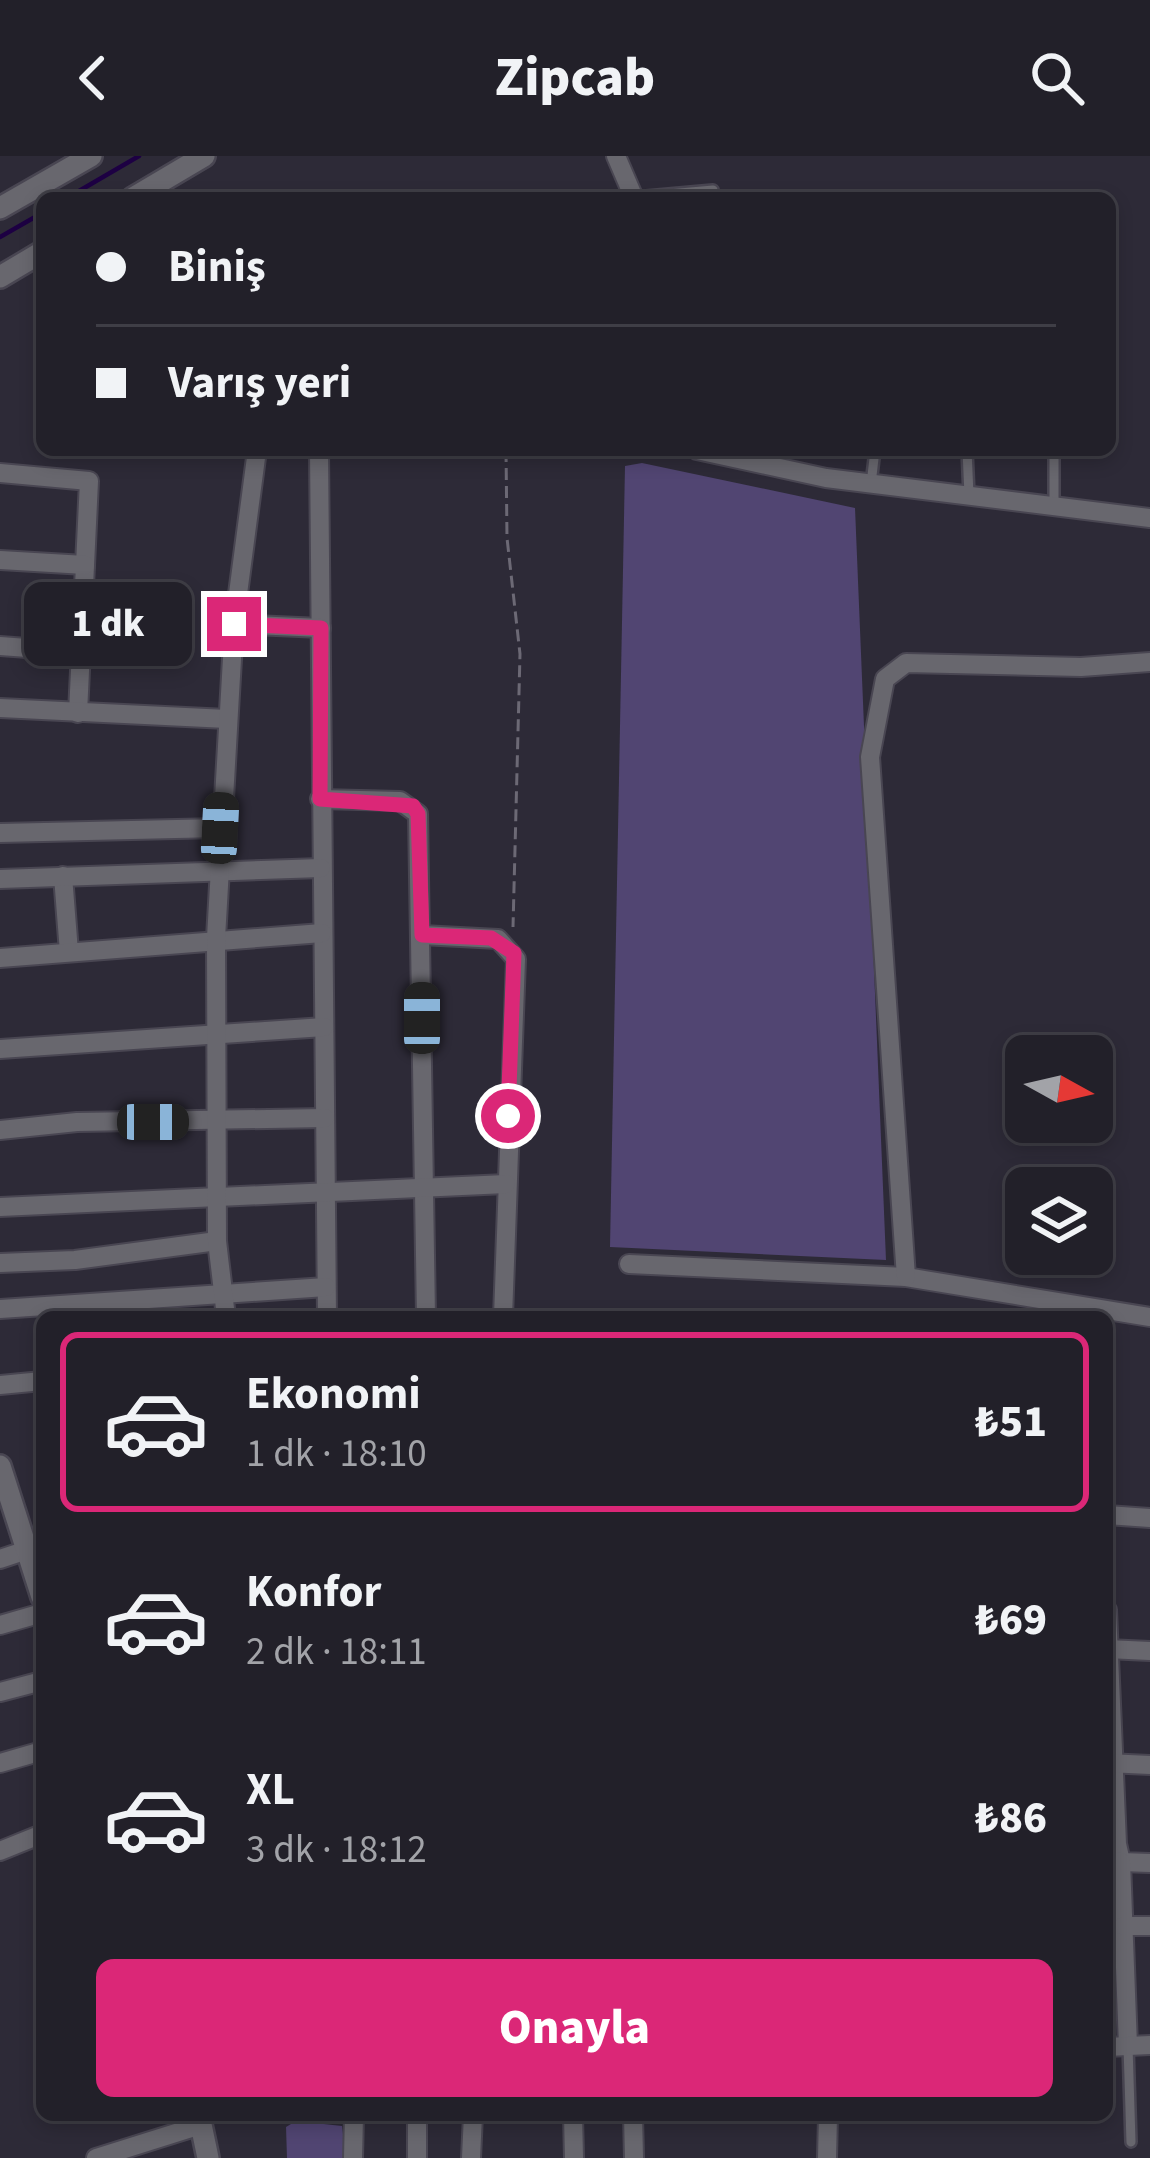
<!DOCTYPE html>
<html lang="tr">
<head>
<meta charset="utf-8">
<style>
  :root { --surface:#222029; --page:#2e2d35; --text:#f1f3f6; --muted:#a2a3a8; --line:#3f3e46; --accent:#db2777 }
  body { margin:0; font-family:"Source Sans 3",sans-serif; background:var(--page); color:var(--text); height:100vh; display:flex; flex-direction:column; font-size:45px; white-space:nowrap }
  * { box-sizing:border-box; margin:0 }
  p { font-size:39px; color:var(--muted) }
  .icon { flex:none; width:66px; height:66px; fill:none; stroke:currentColor; stroke-width:2; stroke-linecap:round; stroke-linejoin:round }
  .map { position:relative; flex:1; overflow:hidden }
  .panel { position:absolute; left:36px; top:1155px; width:1077px; height:810px; display:flex; flex-direction:column; background:var(--surface); border-radius:18px; box-shadow:0 6px 18px #0003,0 0 0 3px var(--line) }
  .panel>* { flex:none }
  .banner { position:absolute; left:36px; top:36px; width:1080px; height:264px; border-radius:18px; box-shadow:0 6px 18px #0003,0 0 0 3px var(--line); display:grid; align-content:center; height:264px; padding:0 60px; background:var(--surface) }
  .needle { width:78px; rotate:98deg }
  .controls { position:absolute; left:1005px; top:879px; display:grid; gap:24px }
  .controls a { display:grid; place-items:center; width:108px; height:108px; border-radius:18px; background:var(--surface); box-shadow:0 6px 18px #0003,0 0 0 3px var(--line); font-size:60px }
  .end { position:absolute; width:54px; height:54px; margin:-27px; border:15px solid #db2777; background:#fff; box-shadow:0 0 0 6px #fff }
  .from { border-radius:50% }
  .bubble { position:absolute; height:84px; border-radius:18px; background:var(--surface); box-shadow:0 6px 18px #0003,0 0 0 3px var(--line); font-size:39px; font-weight:800; line-height:84px; text-align:center }
  .car { position:absolute; width:36px; height:72px; margin:-36px -18px; border-radius:15px; box-shadow:0 0 9px 3px #0007; background:linear-gradient(#222 24%,#8ab4d8 0 40%,#222 0 76%,#8ab4d8 0 86%,#222 0) }
  .banner b { display:flex; align-items:center; gap:42px; height:114px; font-size:45px }
  .banner b+b { border-top:3px solid var(--line) }
  .banner i { width:30px; height:30px; background:var(--text) }
  ul { padding:21px 0 0; list-style:none }
  li { display:flex; align-items:center; gap:36px; height:180px; margin:0 24px 18px; padding:0 36px; border:6px solid transparent; border-radius:18px }
  li div { flex:1 }
  li b { display:block; font-size:45px }
  li em { font-style:normal; font-weight:800 }
  li.on { border-color:var(--accent) }
  li>.icon { width:108px; height:108px; stroke-width:1.5 }
  .primary-button { display:flex; gap:24px; margin-top:auto; padding:24px 60px }
  .primary-button a { flex:1; height:138px; border-radius:18px; background:var(--accent); color:#fff; font-size:48px; font-weight:800; line-height:138px; text-align:center }
  header { display:flex; justify-content:space-between; align-items:center; height:156px; padding:0 60px; background:var(--surface); font-size:54px; font-weight:800 }
  .map>svg:first-child { display:block }
</style>
</head>
<body>
<header><svg class="icon" aria-label="back" viewBox="0 0 24 24"><path d="M15 5l-7 7 7 7"/></svg>Zipcab<svg class="icon" aria-label="search" viewBox="0 0 24 24"><circle cx="10" cy="10" r="6"/><path d="M15 15l6 6"/></svg></header>
<div class="map">
<svg width="1150" height="2002" viewBox="0 0 1150 2002">
  <rect width="100%" height="100%" fill="#2d2a37"/>
  <g fill="#514572">
    <polygon points="642,307 855,352 886,1104 610,1091 625,310"/>
    <polygon points="296,1965 342,1970 346,2002 287,2002 286,1971"/>
  </g>
  <g fill="none" stroke-linecap="round" stroke-linejoin="round">
    <g stroke="#1d0043" stroke-width="4.5">
      <polyline points="67,42 139,0"/>
      <polyline points="0,81 42,57"/>
    </g>
    <g stroke="#494652" stroke-width="14">
      <g id="service">
        <polyline points="635,41 713,34"/>
        <polyline points="967,294 969,339"/>
        <polyline points="871,328 875,294"/>
        <polyline points="1054,349 1054,294"/>
        <polyline points="1128,1890 1131,1986"/>
      </g>
    </g>
    <g stroke="#494652" stroke-width="22">
      <g id="minor">
        <polyline points="616,0 634,42"/>
        <polyline points="319,294 327,1161"/>
        <polyline points="697,294 826,322 1150,362"/>
        <polyline points="0,317 89,325 78,557"/>
        <polyline points="0,404 85,409"/>
        <polyline points="234,468 321,472"/>
        <polyline points="0,490 81,496"/>
        <polyline points="0,552 227,563"/>
        <polyline points="320,643 400,645 418,658 426,1161"/>
        <polyline points="0,677 220,672"/>
        <polyline points="63,720 69,796"/>
        <polyline points="0,723 321,712"/>
        <polyline points="422,779 498,783 516,803 503,1161"/>
        <polyline points="0,802 322,777"/>
        <polyline points="0,893 324,871"/>
        <polyline points="0,974 77,966 325,962"/>
        <polyline points="0,1051 506,1028"/>
        <polyline points="0,1107 75,1104 217,1085"/>
        <polyline points="629,1108 906,1121 1150,1161"/>
        <polyline points="906,1121 870,601 885,523 906,507 1081,511 1150,506"/>
        <polyline points="0,1153 326,1131"/>
        <polyline points="226,1161 217,1085 216,782 234,468 257,294"/>
        <polyline points="0,1229 42,1225"/>
        <polyline points="1107,1359 1150,1362"/>
        <polyline points="0,1403 24,1395"/>
        <polyline points="1107,1454 1117,1688 1121,1706 1150,1707"/>
        <polyline points="0,1469 42,1457"/>
        <polyline points="1107,1493 1150,1495"/>
        <polyline points="0,1536 42,1525"/>
        <polyline points="0,1607 42,1595"/>
        <polyline points="1107,1607 1150,1609"/>
        <polyline points="0,1695 42,1678"/>
        <polyline points="1107,1705 1121,1706 1128,1890"/>
        <polyline points="1123,1770 1150,1770"/>
        <polyline points="1107,1891 1150,1889"/>
        <polyline points="573,1959 574,2002"/>
        <polyline points="633,1959 634,2002"/>
        <polyline points="96,2002 201,1969"/>
        <polyline points="353,2002 354,1959"/>
        <polyline points="417,2002 417,1959"/>
        <polyline points="471,2002 473,1959"/>
        <polyline points="827,2002 828,1959"/>
      </g>
    </g>
    <g stroke="#494652" stroke-width="26">
      <g id="tertiary">
        <polyline points="133,42 204,0"/>
        <polyline points="0,52 91,0"/>
        <polyline points="0,121 42,96"/>
        <polyline points="0,1310 42,1441"/>
        <polyline points="199,1959 208,2002"/>
      </g>
    </g>
    <polyline stroke="#6c6975" stroke-width="3" stroke-dasharray="12 6" stroke-linecap="butt" points="506,294 507,382 520,498 513,771"/>
    <use href="#service" stroke="#68676e" stroke-width="9"/>
    <use href="#minor" stroke="#68676e" stroke-width="18"/>
    <use href="#tertiary" stroke="#68676e" stroke-width="21"/>
  </g>
  <g fill="none" stroke-linecap="round" stroke-linejoin="round">
    <polyline stroke="#db2777" stroke-width="15" points="234,468 321,472 320,643 413,650 418,658 422,779 491,782 514,797 508,960"/>
  </g>
</svg>
<div class="controls">
<a><svg class="needle" viewBox="-14 -14 28 28"><path d="M0-13l5 13h-10z" fill="#e53935"/><path d="M0 13l5-13h-10z" fill="#a2a3a8"/></svg></a>
<a><svg class="icon" aria-label="layers" viewBox="0 0 24 24"><path d="M12 4l9 5-9 5-9-5zM3 14l9 5 9-5"/></svg></a>
</div>
<i class="end from" style="left:508px;top:960px"></i>
<i class="end" style="left:234px;top:468px"></i>
<div class="bubble" style="left:24px;top:426px;width:168px">1 dk</div>
<i class="car" style="left:220px;top:672px;rotate:3deg"></i>
<i class="car" style="left:422px;top:862px;rotate:0deg"></i>
<i class="car" style="left:153px;top:966px;rotate:90deg"></i>
<div class="banner">
<b><i class="from"></i>Biniş</b>
<b><i></i>Varış yeri</b>
</div>
<section class="panel">
<ul>
<li class="on"><svg class="icon" aria-label="car" viewBox="0 0 24 24"><path d="M5 17H2v-5l4-1 3-4h7l3 4 3 1v5h-3M9 17h6M6 11h13"/><circle cx="7" cy="17" r="2"/><circle cx="17" cy="17" r="2"/></svg><div><b>Ekonomi</b><p>1 dk · 18:10</p></div><em>₺51</em></li>
<li><svg class="icon" aria-label="car" viewBox="0 0 24 24"><path d="M5 17H2v-5l4-1 3-4h7l3 4 3 1v5h-3M9 17h6M6 11h13"/><circle cx="7" cy="17" r="2"/><circle cx="17" cy="17" r="2"/></svg><div><b>Konfor</b><p>2 dk · 18:11</p></div><em>₺69</em></li>
<li><svg class="icon" aria-label="car" viewBox="0 0 24 24"><path d="M5 17H2v-5l4-1 3-4h7l3 4 3 1v5h-3M9 17h6M6 11h13"/><circle cx="7" cy="17" r="2"/><circle cx="17" cy="17" r="2"/></svg><div><b>XL</b><p>3 dk · 18:12</p></div><em>₺86</em></li>
</ul>
<div class="primary-button"><a>Onayla</a></div>
</section>
</div>
</body>
</html>
